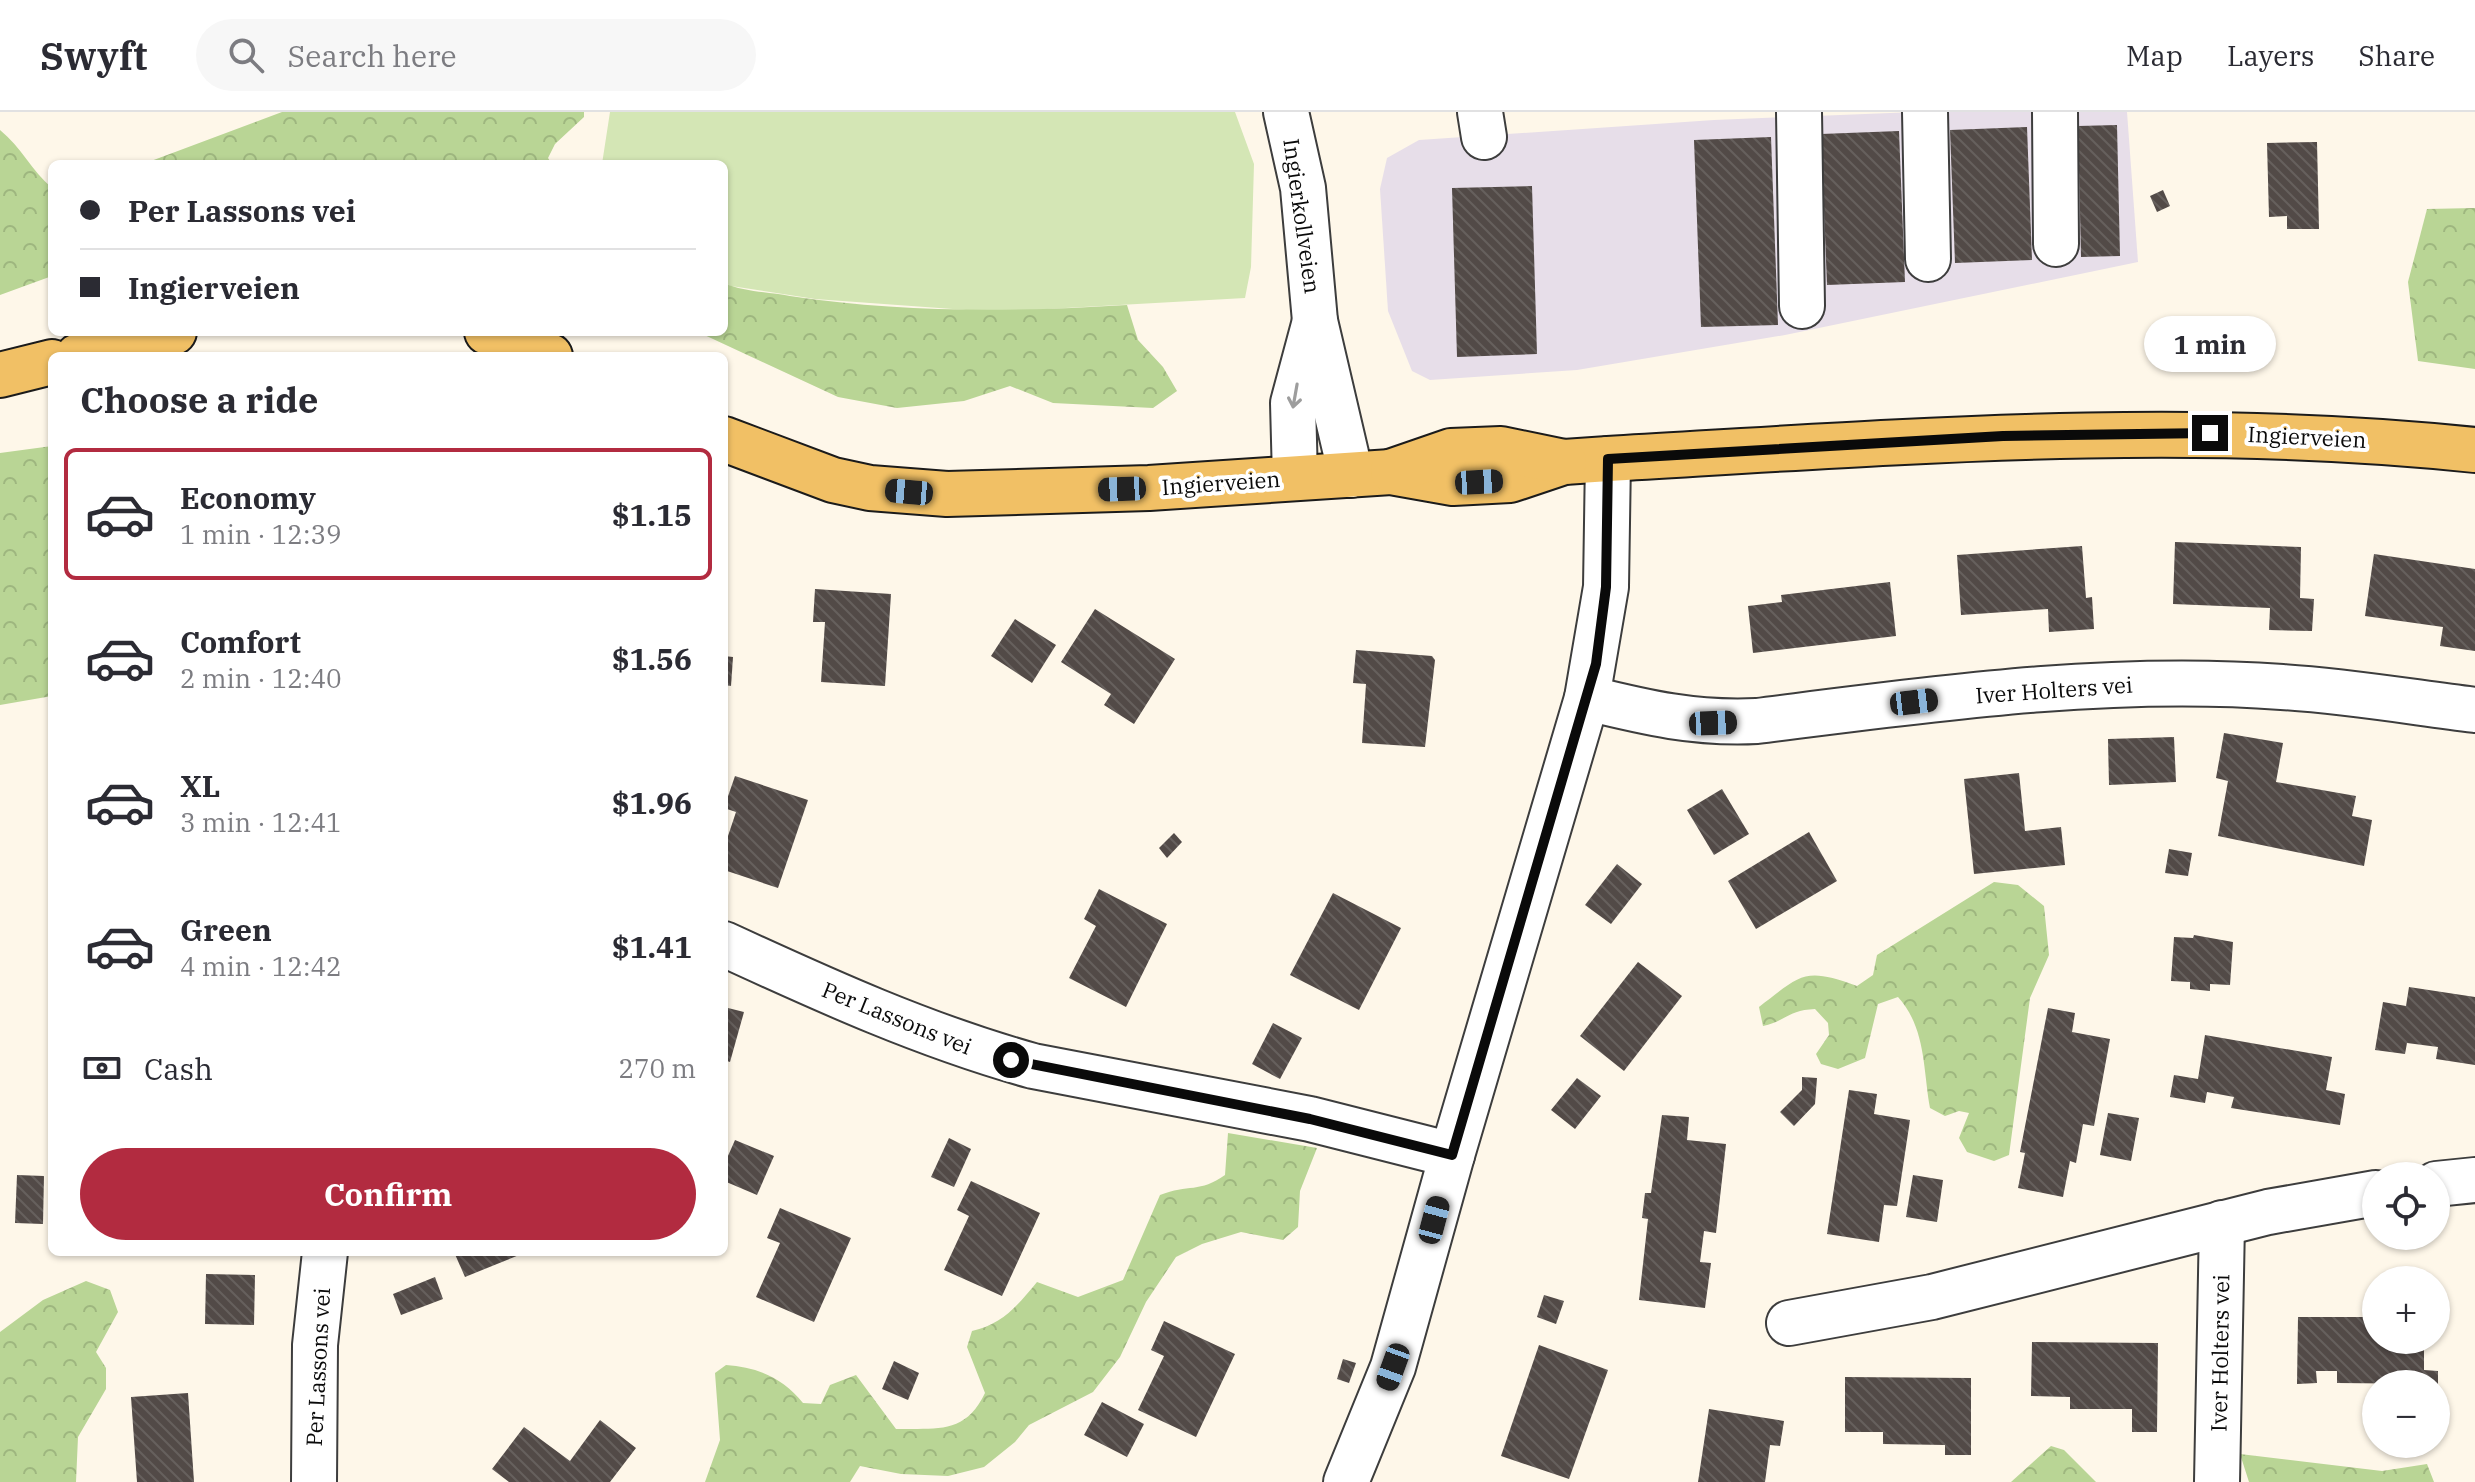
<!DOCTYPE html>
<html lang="en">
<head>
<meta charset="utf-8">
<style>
  :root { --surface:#fff; --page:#f7f7f7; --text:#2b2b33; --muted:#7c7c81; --line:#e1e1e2; --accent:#b22b40 }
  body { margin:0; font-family:"IBM Plex Serif",serif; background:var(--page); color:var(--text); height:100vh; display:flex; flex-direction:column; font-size:30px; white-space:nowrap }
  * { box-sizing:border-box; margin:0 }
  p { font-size:26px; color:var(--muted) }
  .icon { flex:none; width:44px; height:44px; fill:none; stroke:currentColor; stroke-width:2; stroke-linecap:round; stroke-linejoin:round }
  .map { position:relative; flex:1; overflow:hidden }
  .side { position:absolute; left:48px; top:240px; width:680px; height:904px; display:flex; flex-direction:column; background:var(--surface); border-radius:12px; box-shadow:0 2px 6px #0004 }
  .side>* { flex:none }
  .guide { position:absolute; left:48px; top:48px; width:680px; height:176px; border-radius:12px; box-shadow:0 2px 6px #0004; display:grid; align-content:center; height:176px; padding:0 32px; background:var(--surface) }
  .fabs { position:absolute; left:2362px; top:1050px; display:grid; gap:16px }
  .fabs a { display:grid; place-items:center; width:88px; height:88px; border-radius:50%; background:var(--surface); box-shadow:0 2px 6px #0004; font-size:40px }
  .end { position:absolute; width:36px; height:36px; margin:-18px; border:10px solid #0a0a0a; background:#fff; box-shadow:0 0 0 4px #fff }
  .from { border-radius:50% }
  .bubble { position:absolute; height:56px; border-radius:28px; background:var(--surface); box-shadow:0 2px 6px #0004; font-size:26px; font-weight:700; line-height:56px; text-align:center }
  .car { position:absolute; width:24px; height:48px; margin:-24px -12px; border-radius:10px; box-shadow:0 0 6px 2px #0007; background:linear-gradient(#222 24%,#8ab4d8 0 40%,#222 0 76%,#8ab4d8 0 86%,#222 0) }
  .guide b { display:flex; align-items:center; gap:28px; height:76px; font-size:30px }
  .guide b+b { border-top:2px solid var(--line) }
  .guide i { width:20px; height:20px; background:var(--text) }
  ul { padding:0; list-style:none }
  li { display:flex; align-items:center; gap:24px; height:132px; margin:0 16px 12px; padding:0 16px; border:4px solid transparent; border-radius:12px }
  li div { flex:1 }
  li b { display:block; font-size:30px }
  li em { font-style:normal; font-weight:700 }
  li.current { border-color:var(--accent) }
  li>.icon { width:72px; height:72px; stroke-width:1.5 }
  h2 { padding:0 32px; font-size:36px; line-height:96px }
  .pay { display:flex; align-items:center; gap:20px; height:88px; padding:0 32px; font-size:30px }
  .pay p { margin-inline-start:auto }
  .cta { display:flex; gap:16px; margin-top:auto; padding:16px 32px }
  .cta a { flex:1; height:92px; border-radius:48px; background:var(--accent); color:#fff; font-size:32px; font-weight:700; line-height:92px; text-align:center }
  header { display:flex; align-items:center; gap:48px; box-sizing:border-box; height:112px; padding:0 40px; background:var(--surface); border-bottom:2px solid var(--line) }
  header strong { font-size:38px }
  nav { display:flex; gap:44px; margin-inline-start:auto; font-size:28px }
  .search { width:560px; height:72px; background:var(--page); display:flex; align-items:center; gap:20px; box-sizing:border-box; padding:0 28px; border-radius:44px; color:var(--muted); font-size:30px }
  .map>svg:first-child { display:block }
</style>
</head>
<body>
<header>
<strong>Swyft</strong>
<div class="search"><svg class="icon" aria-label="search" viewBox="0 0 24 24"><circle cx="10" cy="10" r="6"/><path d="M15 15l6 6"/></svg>Search here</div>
<nav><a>Map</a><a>Layers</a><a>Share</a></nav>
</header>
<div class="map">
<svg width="2475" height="1370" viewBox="0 0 2475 1370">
  <defs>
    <pattern id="forest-crowns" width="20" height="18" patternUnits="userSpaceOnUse" patternTransform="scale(2)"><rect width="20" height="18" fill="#b9d595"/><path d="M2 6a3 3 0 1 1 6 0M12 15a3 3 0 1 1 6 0" fill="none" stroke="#9eb67f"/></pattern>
    <pattern id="building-back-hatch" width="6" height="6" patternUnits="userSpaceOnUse" patternTransform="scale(2)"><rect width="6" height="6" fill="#524a47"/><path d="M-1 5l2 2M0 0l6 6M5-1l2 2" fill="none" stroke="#66605d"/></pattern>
  </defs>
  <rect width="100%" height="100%" fill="#fef7e9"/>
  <polygon fill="#e7dee9" points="1915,0 2127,0 2138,150 1785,223 1577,258 1430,268 1412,259 1388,199 1380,77 1387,46 1419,28 1714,8"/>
  <polygon fill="#d4e6b5" points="610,0 1235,0 1254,52 1251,155 1245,186 994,200 815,187 731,174 724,171 724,52 602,52"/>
  <g fill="url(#forest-crowns)">
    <polygon points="282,0 584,0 584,5 555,32 548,46 552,52 143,52"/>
    <path d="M0 18C21 35 32 59 52 76V164L0 183Z"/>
    <polygon points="2475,96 2475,257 2418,249 2408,170 2427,97"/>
    <path d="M724 171C744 180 769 180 790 184 902 201 1014 200 1127 193L1138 228 1163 255 1177 279 1153 296 1053 291 1010 274 964 289 897 296 838 285 698 220H724Z"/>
    <polygon points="52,334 52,584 0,593 0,341"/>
    <path d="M1994 770 2018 773 2044 794 2049 843 2030 886 2009 1043 1994 1049 1967 1040 1959 1026 1969 1001 1959 999 1945 1004 1930 996C1923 957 1926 916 1898 885L1878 892 1865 946 1838 957 1821 952 1816 942 1829 923 1828 911 1815 897C1787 898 1785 910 1763 914L1759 895C1802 862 1804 855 1857 874L1873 863 1877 843Z"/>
    <path d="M1228 1021 1317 1036 1300 1079 1298 1115 1283 1128 1241 1120 1202 1132 1176 1145 1146 1190 1120 1245 1093 1280 1029 1313 1015 1330 984 1355 948 1364 901 1362 860 1354 850 1370H705L720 1328 715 1261 726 1253C757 1255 783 1266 803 1291L821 1292 830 1273 856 1263 896 1317C937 1316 965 1323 985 1281L967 1235 972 1219C1003 1212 1018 1193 1037 1170L1078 1185 1123 1168 1160 1083C1188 1072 1200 1081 1225 1063Z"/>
    <polygon points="86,1169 110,1178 118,1200 96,1240 106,1256 106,1277 78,1325 76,1370 0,1370 0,1220 43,1188"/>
    <polygon points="2051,1334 2064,1338 2096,1370 2011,1370"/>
    <polygon points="2240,1342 2382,1359 2427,1352 2434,1370 2249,1370"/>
  </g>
  <g fill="url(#building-back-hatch)">
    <polygon points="2117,13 2120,144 2081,145 2078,14"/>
    <polygon points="2027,15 2032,148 1955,151 1950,18"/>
    <polygon points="1899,19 1905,170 1827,173 1821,22"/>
    <polygon points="1771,25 1778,213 1701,215 1694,28"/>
    <polygon points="2317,30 2319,117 2287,117 2287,104 2269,105 2267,31"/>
    <polygon points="1532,74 1537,242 1457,245 1452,76"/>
    <polygon points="2163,78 2170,94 2157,100 2150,84"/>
    <polygon points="2175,430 2301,435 2300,486 2314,487 2312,519 2269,518 2270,496 2173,492"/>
    <polygon points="2082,434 2086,486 2092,485 2094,517 2049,520 2048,497 1961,503 1957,443"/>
    <polygon points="2374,442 2475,457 2475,539 2440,534 2443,515 2365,504"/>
    <polygon points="1890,470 1896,524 1753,541 1748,494 1782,490 1781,483"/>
    <polygon points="815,477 891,482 885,574 821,570 825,510 813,510"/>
    <polygon points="1095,497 1175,547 1134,612 1104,593 1111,582 1061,550"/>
    <polygon points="1015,507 1056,533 1032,571 991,544"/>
    <polygon points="1356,538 1432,544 1435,548 1425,635 1362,631 1366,572 1353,571"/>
    <polygon points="724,544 733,545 731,574 724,573"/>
    <polygon points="2224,621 2283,631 2276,670 2356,684 2352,704 2372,708 2364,754 2218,724 2228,669 2216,666"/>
    <polygon points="2174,625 2176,670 2109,673 2108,627"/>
    <polygon points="2019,661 2025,719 2061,715 2065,753 1974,762 1964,667"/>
    <polygon points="735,664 808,688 778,776 724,758 724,736 736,700 724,696"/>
    <polygon points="1722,677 1749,722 1714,743 1687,698"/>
    <polygon points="1809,720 1837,769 1756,817 1728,769"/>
    <polygon points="1174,721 1182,730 1167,746 1159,736"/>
    <polygon points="2169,737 2192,741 2188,764 2165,761"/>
    <polygon points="1617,752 1642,772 1611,812 1585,793"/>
    <polygon points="1099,777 1167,812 1126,895 1069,866 1096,814 1084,807"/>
    <polygon points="1333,781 1401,816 1359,898 1290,863"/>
    <polygon points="2194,823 2233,830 2230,873 2210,872 2210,879 2190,877 2190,870 2171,869 2174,825 2193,826"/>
    <polygon points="1638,850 1682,884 1624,959 1580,924"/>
    <polygon points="2409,875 2475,885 2475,953 2436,947 2438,935 2407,931 2405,942 2375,938 2383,890 2406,894"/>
    <polygon points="724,895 744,900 730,950 724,948"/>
    <polygon points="2048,896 2075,901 2072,920 2110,927 2094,1014 2083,1012 2076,1051 2070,1049 2063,1085 2018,1076 2025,1041 2020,1040"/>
    <polygon points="1273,911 1302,926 1280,967 1252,952"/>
    <polygon points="2205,923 2332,945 2326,978 2345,982 2340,1013 2231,996 2234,985 2207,980 2205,991 2170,985 2174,963 2198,967"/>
    <polygon points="1802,965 1817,966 1815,992 1794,1014 1780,1000 1802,978"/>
    <polygon points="1577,966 1601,984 1575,1017 1551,998"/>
    <polygon points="1849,978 1877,982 1874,1002 1910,1008 1897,1094 1884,1093 1879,1130 1827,1122"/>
    <polygon points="2108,1001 2139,1006 2131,1049 2100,1043"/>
    <polygon points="1662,1003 1689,1005 1687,1028 1726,1032 1716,1121 1704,1119 1700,1150 1711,1151 1705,1196 1639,1188 1648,1107 1642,1106 1645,1081 1651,1081"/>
    <polygon points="949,1026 971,1037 954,1075 931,1065"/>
    <polygon points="735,1028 774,1044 757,1083 724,1069 724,1053"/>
    <polygon points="17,1063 44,1064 43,1112 15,1111"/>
    <polygon points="1913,1063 1943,1068 1937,1110 1906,1105"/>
    <polygon points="971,1069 1040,1101 1002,1184 944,1158 969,1104 957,1098"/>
    <polygon points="780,1096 851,1126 814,1210 756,1185 780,1131 767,1126"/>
    <polygon points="454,1140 518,1140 519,1143 465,1165"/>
    <polygon points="206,1162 255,1163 254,1213 205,1212"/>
    <polygon points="435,1165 443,1187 401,1203 393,1182"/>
    <polygon points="1544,1183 1564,1189 1556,1212 1537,1205"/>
    <polygon points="2298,1205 2376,1205 2376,1228 2424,1228 2424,1258 2438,1259 2438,1272 2337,1271 2337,1259 2316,1259 2317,1271 2297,1272"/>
    <polygon points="1164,1209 1235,1242 1196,1325 1138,1298 1164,1244 1151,1238"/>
    <polygon points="2032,1230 2158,1231 2157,1320 2132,1320 2132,1297 2070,1297 2070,1285 2031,1284"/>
    <polygon points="1539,1233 1608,1258 1569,1367 1501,1344"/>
    <polygon points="1343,1247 1356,1251 1349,1271 1337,1267"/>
    <polygon points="894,1249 919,1261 908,1288 882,1277"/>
    <polygon points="1845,1265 1971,1266 1971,1343 1945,1343 1945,1333 1883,1332 1883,1320 1845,1320"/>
    <polygon points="188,1281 194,1370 137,1370 131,1285"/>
    <polygon points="1102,1290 1144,1312 1127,1345 1084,1323"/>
    <polygon points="1709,1297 1784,1309 1780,1334 1770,1333 1765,1370 1698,1370"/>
    <polygon points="600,1308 636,1336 610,1370 509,1370 492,1357 524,1315 570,1349"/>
  </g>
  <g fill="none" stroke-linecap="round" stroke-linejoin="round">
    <g stroke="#3d3d3d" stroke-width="48">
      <g id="minor">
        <polyline points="1286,0 1303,76 1315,209 1351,363"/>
        <polyline points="1480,0 1484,25"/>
        <polyline points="1799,0 1802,194"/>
        <polyline points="1925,0 1928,147"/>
        <polyline points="2055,0 2056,132"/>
        <polyline points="1295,366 1293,291 1315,209"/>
        <path d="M1587 586C1648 601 1695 612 1757 609 1932 587 2106 562 2282 575 2347 579 2411 590 2475 598"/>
        <path d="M724 832C826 879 925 924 1033 954L1310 1007 1452 1043"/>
        <polyline points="2436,1072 2475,1068"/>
        <polyline points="1789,1211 1932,1185 2268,1100 2376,1081"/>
        <polyline points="314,1370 315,1233 325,1140"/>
        <polyline points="1346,1370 1393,1255 1452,1043 1587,586 1606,475 1608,347"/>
        <polyline points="2217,1370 2222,1111"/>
      </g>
    </g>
    <g stroke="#1b1b1b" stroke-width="48">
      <g id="major">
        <polyline points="487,220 550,244"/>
        <polyline points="78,244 174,220"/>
        <polyline points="0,263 52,250"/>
        <path d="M724 327 833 368 870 376 947 382 1149 376 1391 360 1453 371 1510 368 1564 350 1608 347C1899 330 2185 307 2475 338"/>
        <polyline points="1393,359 1451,339 1501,337 1564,350"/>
      </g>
    </g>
    <use href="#minor" stroke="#fff" stroke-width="44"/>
    <use href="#major" stroke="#f1c065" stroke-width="44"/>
  </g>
  <defs><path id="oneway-shaft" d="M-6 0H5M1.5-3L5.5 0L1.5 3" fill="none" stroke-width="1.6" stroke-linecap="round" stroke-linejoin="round" transform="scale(2)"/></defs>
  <use stroke="#9d9d9d" href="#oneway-shaft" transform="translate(1295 284) rotate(100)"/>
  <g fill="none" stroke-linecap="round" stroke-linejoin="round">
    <polyline stroke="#0a0a0a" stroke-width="10" points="1011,948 1310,1007 1452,1043 1596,552 1606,475 1608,347 2003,324 2210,321"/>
  </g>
  <g text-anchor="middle" stroke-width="8" stroke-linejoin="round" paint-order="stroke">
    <g font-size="22" fill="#0a0a0a" stroke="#fff">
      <text transform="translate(1302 104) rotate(82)" y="8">Ingierkollveien</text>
      <text transform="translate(2307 325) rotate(3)" y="8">Ingierveien</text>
      <text transform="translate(1221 371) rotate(-4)" y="8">Ingierveien</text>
      <text transform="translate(2054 578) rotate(-4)" y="8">Iver Holters vei</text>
      <text transform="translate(897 906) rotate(22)" y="8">Per Lassons vei</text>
      <text transform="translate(2220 1241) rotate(-89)" y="8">Iver Holters vei</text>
      <text transform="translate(318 1255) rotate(-87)" y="8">Per Lassons vei</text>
    </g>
  </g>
</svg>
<div class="fabs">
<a><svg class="icon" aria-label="locate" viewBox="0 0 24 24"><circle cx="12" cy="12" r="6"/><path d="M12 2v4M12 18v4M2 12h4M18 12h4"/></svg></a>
<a>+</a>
<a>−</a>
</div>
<i class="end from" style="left:1011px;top:948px"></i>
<i class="end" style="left:2210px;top:321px"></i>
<div class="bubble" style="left:2144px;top:204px;width:132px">1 min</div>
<i class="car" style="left:1479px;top:370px;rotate:87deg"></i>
<i class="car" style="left:1122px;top:377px;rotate:268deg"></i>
<i class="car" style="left:909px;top:380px;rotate:275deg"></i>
<i class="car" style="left:1914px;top:590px;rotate:83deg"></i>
<i class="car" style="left:1713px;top:611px;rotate:88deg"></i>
<i class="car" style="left:1434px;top:1108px;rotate:15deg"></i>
<i class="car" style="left:1393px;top:1255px;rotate:200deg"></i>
<div class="guide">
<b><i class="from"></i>Per Lassons vei</b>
<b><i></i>Ingierveien</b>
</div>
<section class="side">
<h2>Choose a ride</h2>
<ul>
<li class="current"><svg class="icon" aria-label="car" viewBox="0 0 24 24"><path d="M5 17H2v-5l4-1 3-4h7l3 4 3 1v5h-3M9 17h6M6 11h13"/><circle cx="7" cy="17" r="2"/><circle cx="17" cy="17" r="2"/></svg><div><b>Economy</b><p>1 min · 12:39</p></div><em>$1.15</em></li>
<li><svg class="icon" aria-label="car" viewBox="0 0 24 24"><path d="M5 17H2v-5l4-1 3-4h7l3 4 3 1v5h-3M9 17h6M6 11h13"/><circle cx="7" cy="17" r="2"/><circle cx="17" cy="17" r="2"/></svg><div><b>Comfort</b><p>2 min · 12:40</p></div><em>$1.56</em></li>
<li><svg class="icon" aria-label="car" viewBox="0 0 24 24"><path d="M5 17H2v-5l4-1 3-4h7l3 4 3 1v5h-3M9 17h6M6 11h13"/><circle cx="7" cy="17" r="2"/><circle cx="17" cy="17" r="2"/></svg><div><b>XL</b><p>3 min · 12:41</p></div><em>$1.96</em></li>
<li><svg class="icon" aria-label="car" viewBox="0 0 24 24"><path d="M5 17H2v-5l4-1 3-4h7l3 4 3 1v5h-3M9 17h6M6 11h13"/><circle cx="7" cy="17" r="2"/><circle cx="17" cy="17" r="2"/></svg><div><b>Green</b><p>4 min · 12:42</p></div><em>$1.41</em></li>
</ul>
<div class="pay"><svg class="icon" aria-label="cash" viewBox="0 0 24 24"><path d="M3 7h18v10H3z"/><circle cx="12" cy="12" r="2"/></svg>Cash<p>270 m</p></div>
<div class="cta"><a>Confirm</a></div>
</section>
</div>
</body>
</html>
